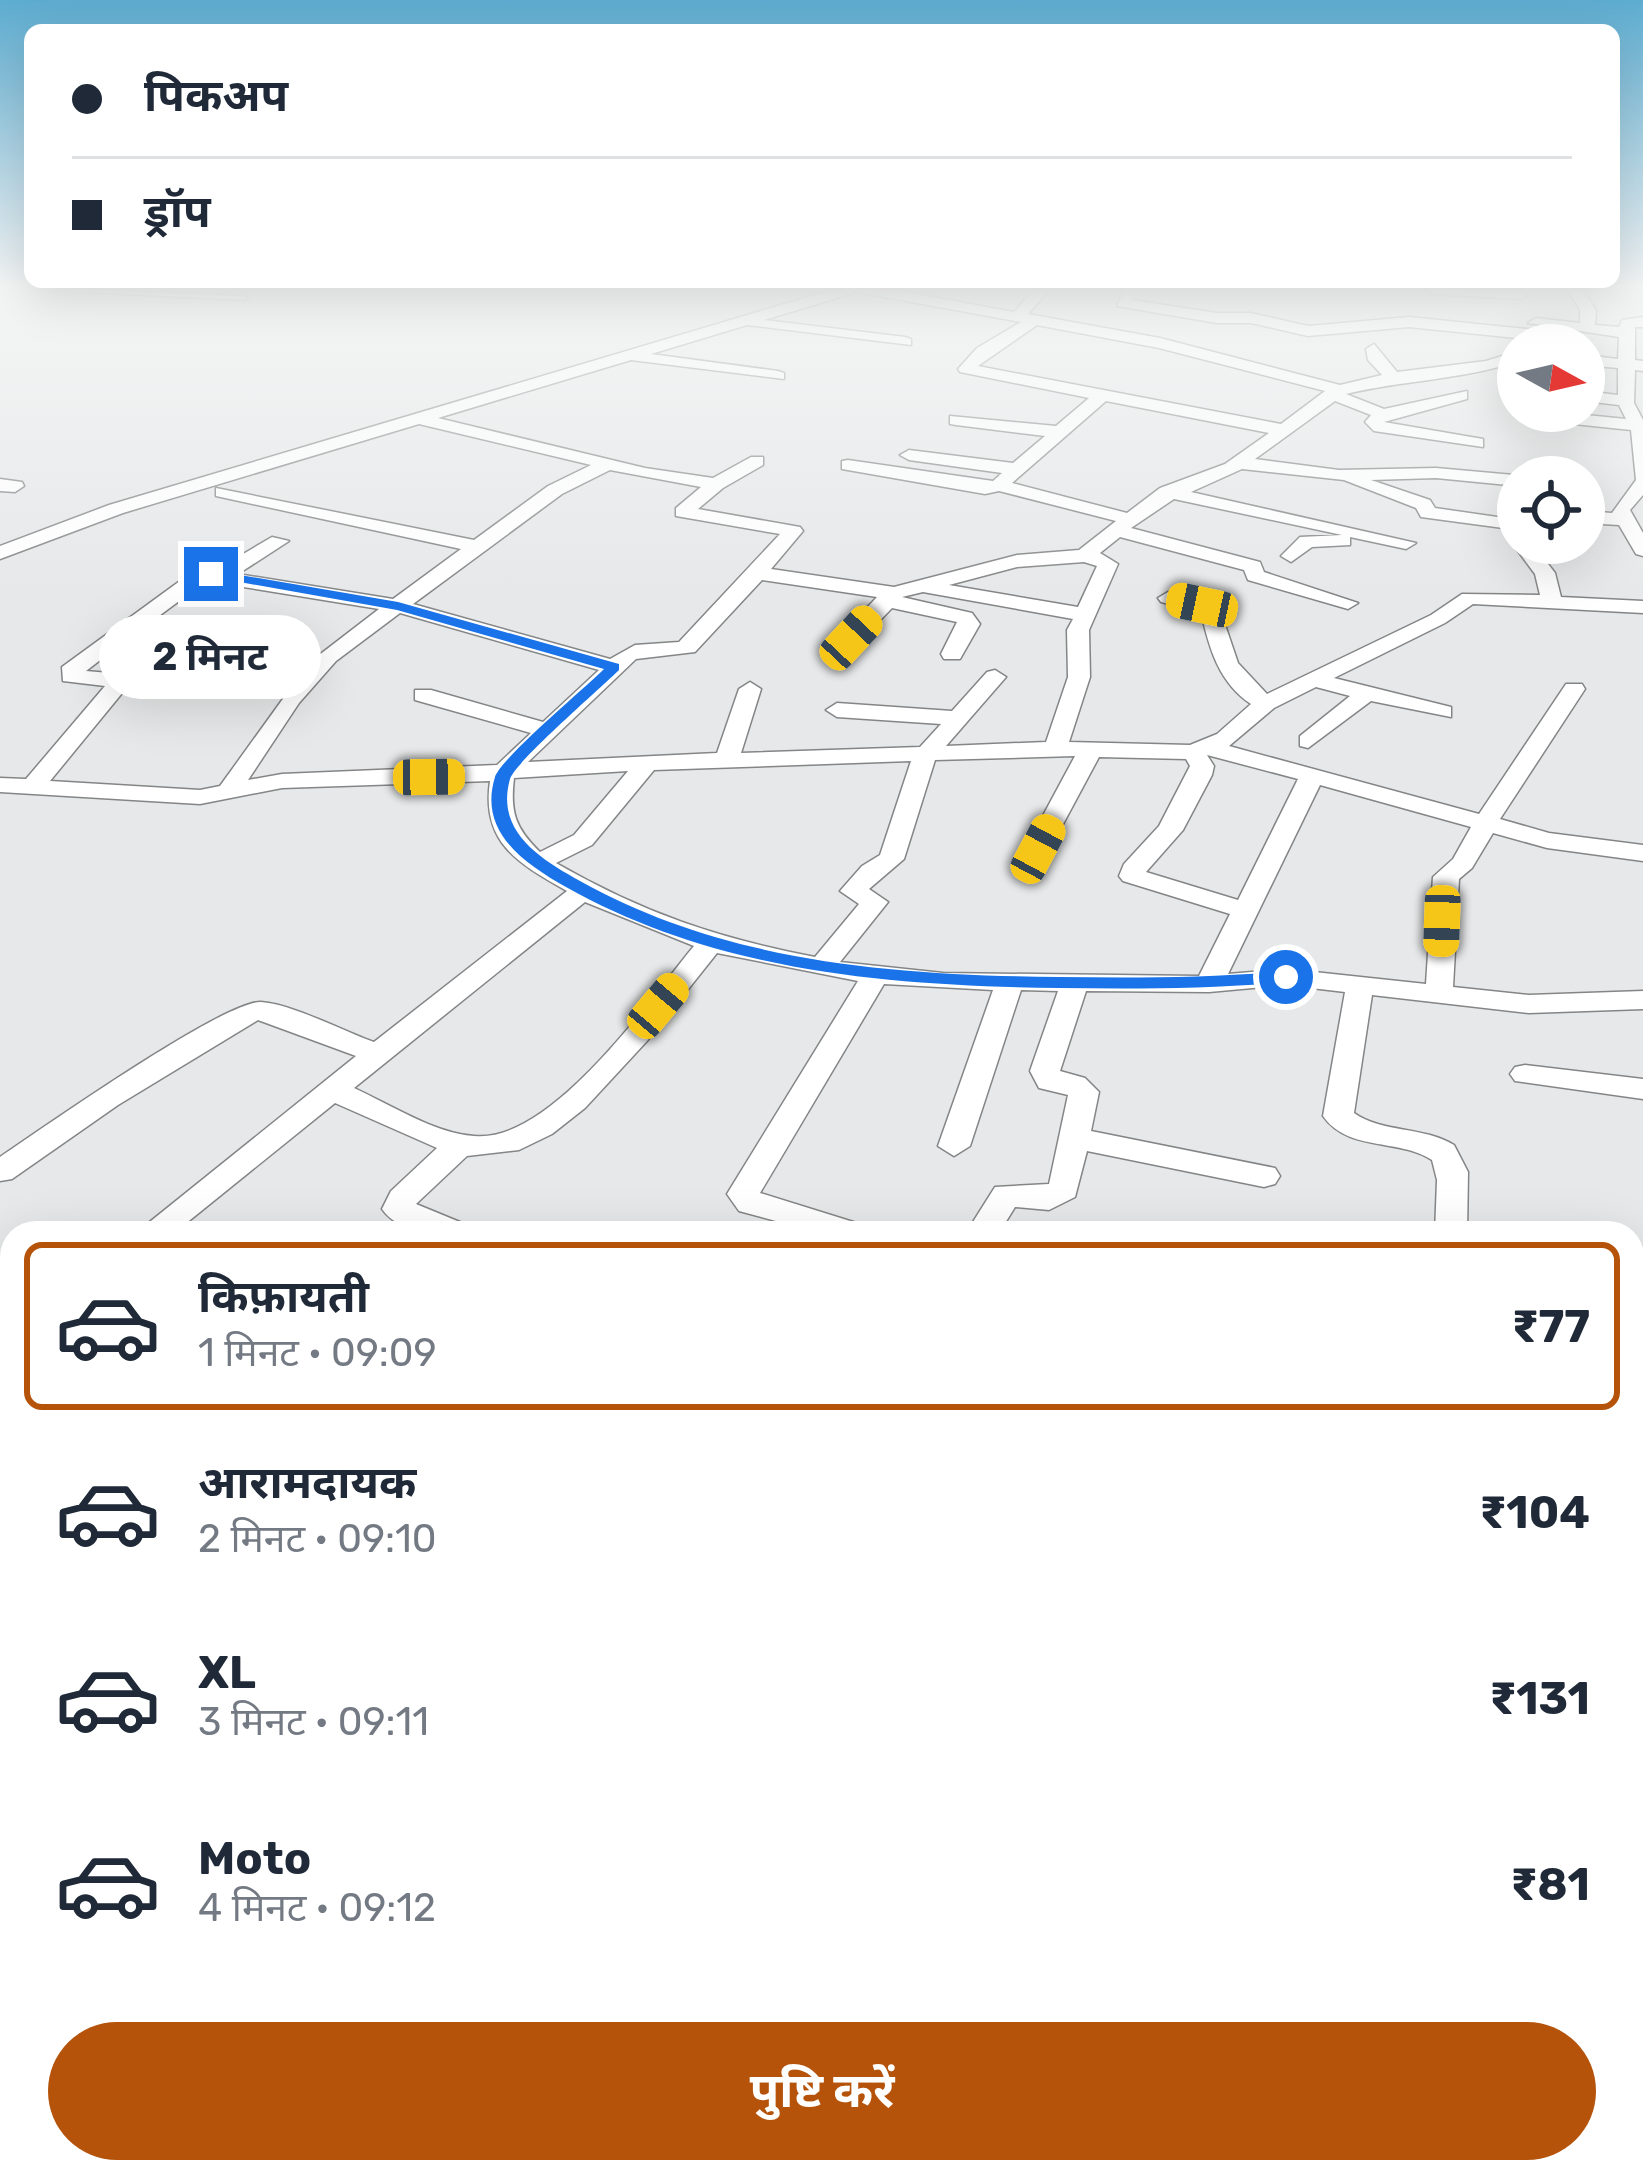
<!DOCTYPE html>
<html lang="hi">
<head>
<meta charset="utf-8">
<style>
  :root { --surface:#fff; --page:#f6f6f7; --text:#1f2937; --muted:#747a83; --line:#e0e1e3; --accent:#b45309 }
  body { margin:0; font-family:Rubik,"Noto Sans Devanagari",sans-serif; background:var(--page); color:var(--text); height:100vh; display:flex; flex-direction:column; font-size:45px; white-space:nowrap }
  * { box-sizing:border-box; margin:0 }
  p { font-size:39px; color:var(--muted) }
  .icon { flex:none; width:66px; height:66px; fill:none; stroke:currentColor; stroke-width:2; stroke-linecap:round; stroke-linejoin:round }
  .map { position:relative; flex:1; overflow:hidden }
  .side { position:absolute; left:0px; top:1221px; width:1644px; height:963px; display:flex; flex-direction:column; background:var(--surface); border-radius:36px 36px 0 0; box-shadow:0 12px 48px #0002 }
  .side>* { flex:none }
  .banner { position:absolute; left:24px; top:24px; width:1596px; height:264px; border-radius:18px; box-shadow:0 12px 48px #0002; display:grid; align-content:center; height:264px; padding:0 48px; background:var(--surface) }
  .needle { width:78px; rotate:98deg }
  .fabs { position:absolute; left:1497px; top:324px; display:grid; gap:24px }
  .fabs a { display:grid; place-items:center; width:108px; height:108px; border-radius:50%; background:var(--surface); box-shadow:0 12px 48px #0002; font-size:60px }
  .end { position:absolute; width:54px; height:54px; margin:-27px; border:15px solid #1a73e8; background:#fff; box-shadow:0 0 0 6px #fff }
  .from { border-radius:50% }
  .bubble { position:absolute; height:84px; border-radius:42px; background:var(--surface); box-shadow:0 12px 48px #0002; font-size:39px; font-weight:700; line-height:84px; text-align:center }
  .car { position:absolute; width:36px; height:72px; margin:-36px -18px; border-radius:15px; box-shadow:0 0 9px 3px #0007; background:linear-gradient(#f5c518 24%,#345 0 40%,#f5c518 0 76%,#345 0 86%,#f5c518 0) }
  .banner b { display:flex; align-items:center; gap:42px; height:114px; font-size:45px }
  .banner b+b { border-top:3px solid var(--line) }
  .banner i { width:30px; height:30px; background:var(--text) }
  ul { padding:21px 0 0; list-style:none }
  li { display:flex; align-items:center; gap:36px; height:168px; margin:0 24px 18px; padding:0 24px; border:6px solid transparent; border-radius:18px }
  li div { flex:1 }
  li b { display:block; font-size:45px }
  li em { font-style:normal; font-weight:700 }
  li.selected { border-color:var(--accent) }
  li>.icon { width:108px; height:108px; stroke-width:1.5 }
  .primary-button { display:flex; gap:24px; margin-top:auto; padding:24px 48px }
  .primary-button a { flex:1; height:138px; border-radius:72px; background:var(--accent); color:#fff; font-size:48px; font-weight:700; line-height:138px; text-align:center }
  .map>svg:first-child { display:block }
</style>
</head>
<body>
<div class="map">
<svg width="1643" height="2182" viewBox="0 0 1643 2182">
  <rect width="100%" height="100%" fill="#e7e8e9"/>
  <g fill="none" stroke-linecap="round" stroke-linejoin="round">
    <g stroke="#848586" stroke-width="3">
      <polygon id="lane" points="40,288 244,296 248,298 244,300 44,290"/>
    </g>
    <g stroke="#848586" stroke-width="3">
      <g id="street">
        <path d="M838 288H884L1014 312 1036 288H1051L1028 314 1160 338 1340 385 1382 375 1368 360 1366 349 1374 344 1397 372 1486 361 1518 351V361C1463 380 1403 380 1346 394L1384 409 1467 391V399L1384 422 1483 439V447L1374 431 1365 422 1371 415 1335 401 1255 459 1339 470 1436 468 1525 476 1518 477V486L1436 478 1371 480 1430 500 1435 508 1518 520V530L1421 517 1416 508 1344 480 1242 469 1191 492 1416 543 1406 549 1350 537V545L1312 547 1291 562 1281 556 1300 537 1342 535 1174 499 1131 528 1260 562 1264 572 1358 603 1348 609 1248 580 1244 570 1120 537 1100 553 1118 564 1089 630 1090 677 1069 742 1190 745 1217 734 1251 704C1219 683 1209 648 1201 612L1161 602 1158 598 1168 592 1218 604 1238 663 1267 694 1431 615 1462 594 1540 595 1535 574 1512 543 1518 538V543H1532L1555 573 1561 597 1643 601V613L1473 604 1445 623 1334 678 1451 707V717L1371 701 1308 748 1300 746V736L1350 696 1316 687 1274 708 1229 746 1479 814 1566 684H1582L1585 689 1500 819 1549 833 1643 845V861L1547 848 1493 833 1472 868 1459 879 1453 987 1529 995 1643 991V1009L1529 1013 1372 995 1354 1113C1382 1133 1423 1126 1454 1145L1468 1172 1467 1233H1435L1437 1180 1432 1160C1398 1138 1348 1152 1323 1116L1345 992 1286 985 1209 992 1086 991 1060 1071 1085 1078 1099 1092 1091 1131 1275 1168 1280 1176 1275 1184 1264 1187 1087 1151 1075 1197 1049 1210 1015 1207 999 1233H966L995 1187 1049 1184 1068 1095 1039 1088 1030 1071 1058 991 1021 990 970 1146 954 1156 938 1146 993 990 884 984 760 1193 863 1225 867 1233H782L787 1224 739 1211 727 1194 858 981 717 953 647 1041 585 1108 552 1134 519 1150 467 1156 416 1204 467 1225 471 1233C441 1233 401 1236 382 1209L391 1191 437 1148 335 1103 174 1233H136L356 1056 258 1020 118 1105 12 1179 0 1181V1157C40 1130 225 1000 261 1002 292 1004 343 1031 374 1042L567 891C518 863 481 843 490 781L282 788 200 804 0 792V778L26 779 105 686 63 681 62 667 195 570H216L272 537 289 541 238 574 393 599 461 549 216 496V488L474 540 548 486 591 465 419 424 123 513 0 559V546L109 505ZM857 292 1021 322 977 348 958 369 960 372 1089 398 1056 426 950 416V424L956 425 1045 436 1013 463 909 450 900 455 909 460 1002 473 993 481 848 460 842 461V469L985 494 999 491 1116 521 1079 550 1017 555 894 587 771 569 803 531 800 527 698 509 723 488 763 465V457H751L713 478 645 468 438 418 631 360 784 379V373L778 371 651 354 747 325 911 345V339L905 337 764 320ZM1037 325 1159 348 1325 391 1281 424 978 366ZM1106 401 1269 433 1225 464 1160 488 1127 513 1012 483ZM610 470 701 487 676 508V516L780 534 679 642 635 645 610 659 413 604 562 494ZM1084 562 1097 566 1078 607 949 585 1017 567ZM762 580 877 597 843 633 831 658 842 665 850 663 861 640 892 608 957 622 941 654 944 659H960L980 624 972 613 902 597 923 592 1073 619 1067 630 1068 677 1046 742 946 746 1006 677 995 670 987 672 952 711 837 703 826 710 837 717 941 724 920 747 741 753 761 689 750 682 739 689 717 753 528 762 636 659 695 652ZM206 581 379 609 314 659 132 636ZM400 613 599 670 543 722 431 690H415V700L531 733 497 765 282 774 248 780 299 703 336 661ZM117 647 303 671 220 786 200 790 50 781 132 681 121 674 86 671ZM1207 755 1298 779 1238 900 1146 872 1183 830 1212 775 1214 766ZM1075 756 1025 849 1029 854H1047L1099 757 1186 759 1190 766 1159 826 1124 864 1119 876 1123 881 1230 914 1199 976 943 973 840 962 888 902 869 889 904 859 935 760ZM911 761 880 855 862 866 840 891 859 904 815 957C717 938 643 913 556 863L592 845 654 770ZM628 771 574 835 540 852C515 828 510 812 514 778ZM1320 785 1471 827 1453 859 1433 877 1426 984 1286 969 1228 974ZM585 902 694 946C650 999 551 1144 474 1136 434 1133 391 1105 354 1088Z"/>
        <polygon points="1125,288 1139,288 1132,300 1217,313 1251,313 1308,326 1409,317 1535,330 1543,335 1535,340 1409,327 1308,336 1251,323 1217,323 1117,306"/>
        <polygon points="1425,288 1521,291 1528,295 1521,299 1431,294"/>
        <polygon points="1567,288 1581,288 1596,310 1595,325 1619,327 1622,320 1643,317 1643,327 1635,327 1635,360 1643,361 1643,371 1635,370 1634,403 1643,420 1643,495 1630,510 1643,533 1643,556 1636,554 1619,525 1584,523 1584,511 1612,513 1636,480 1631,430 1526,419 1517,414 1546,411 1626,419 1619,405 1584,401 1584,391 1618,395 1618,368 1584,365 1584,355 1618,359 1619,337 1528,323 1536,318 1580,323 1580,310"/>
        <polygon points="0,479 22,482 24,486 15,492 0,491"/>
        <polygon points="1525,1065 1643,1079 1643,1099 1515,1081 1510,1074 1515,1067"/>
        <polygon points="0,1292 12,1295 12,1320 0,1317"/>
        <polygon points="1632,1445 1643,1446 1643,1476 1632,1475"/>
        <polygon points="1636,1651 1643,1651 1643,1687 1632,1686 1632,1652"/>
        <polygon points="1632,1772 1643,1775 1643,1815 1632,1812"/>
      </g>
    </g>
    <use href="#lane" fill="#fff" fill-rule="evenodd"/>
    <use href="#street" fill="#fff" fill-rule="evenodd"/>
  </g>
  <linearGradient id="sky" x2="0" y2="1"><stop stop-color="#5dacd0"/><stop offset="0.48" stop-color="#f4f5f5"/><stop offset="1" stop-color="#f4f5f5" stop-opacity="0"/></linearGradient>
  <rect width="1643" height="594" fill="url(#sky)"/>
  <path fill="#1a73e8" d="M211 570 398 602 619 664V670C600 689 516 761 510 779 495 832 541 859 580 881 727 963 893 975 1058 977 1135 978 1210 978 1286 971L1295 977 1286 982C1210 989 1135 989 1059 988 889 986 717 972 566 887 524 863 478 832 495 777 501 758 585 688 604 669L397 610 206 576Z"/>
</svg>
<div class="fabs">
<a><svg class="needle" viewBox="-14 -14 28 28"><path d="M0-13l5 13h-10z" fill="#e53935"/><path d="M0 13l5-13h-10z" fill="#747a83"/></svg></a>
<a><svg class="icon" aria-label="locate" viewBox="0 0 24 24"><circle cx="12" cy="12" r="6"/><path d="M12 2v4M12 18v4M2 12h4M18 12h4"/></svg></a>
</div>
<i class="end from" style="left:1286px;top:977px"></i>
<i class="end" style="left:211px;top:574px"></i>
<div class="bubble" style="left:99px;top:615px;width:222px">2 मिनट</div>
<i class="car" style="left:1202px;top:605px;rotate:282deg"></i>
<i class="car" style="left:851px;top:638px;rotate:43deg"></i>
<i class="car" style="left:429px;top:777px;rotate:89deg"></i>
<i class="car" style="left:1038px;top:849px;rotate:28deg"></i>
<i class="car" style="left:1442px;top:921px;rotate:182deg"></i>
<i class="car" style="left:658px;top:1006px;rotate:40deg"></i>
<div class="banner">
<b><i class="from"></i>पिकअप</b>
<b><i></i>ड्रॉप</b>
</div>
<section class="side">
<ul>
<li class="selected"><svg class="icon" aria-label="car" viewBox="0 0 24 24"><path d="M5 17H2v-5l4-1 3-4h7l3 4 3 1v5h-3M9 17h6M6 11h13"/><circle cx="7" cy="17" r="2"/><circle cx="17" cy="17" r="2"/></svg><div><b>किफ़ायती</b><p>1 मिनट · 09:09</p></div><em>₹77</em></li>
<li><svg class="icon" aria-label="car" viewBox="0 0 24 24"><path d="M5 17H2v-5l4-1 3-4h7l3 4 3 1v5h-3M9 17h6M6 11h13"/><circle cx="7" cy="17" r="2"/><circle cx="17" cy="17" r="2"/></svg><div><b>आरामदायक</b><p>2 मिनट · 09:10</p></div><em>₹104</em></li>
<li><svg class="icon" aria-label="car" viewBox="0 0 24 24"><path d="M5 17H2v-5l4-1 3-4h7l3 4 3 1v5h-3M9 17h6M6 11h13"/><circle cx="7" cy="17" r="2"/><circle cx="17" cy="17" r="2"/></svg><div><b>XL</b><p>3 मिनट · 09:11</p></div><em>₹131</em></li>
<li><svg class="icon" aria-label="car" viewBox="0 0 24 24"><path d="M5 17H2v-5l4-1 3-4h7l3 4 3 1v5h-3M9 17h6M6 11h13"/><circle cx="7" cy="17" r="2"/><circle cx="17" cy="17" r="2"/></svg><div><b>Moto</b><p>4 मिनट · 09:12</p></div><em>₹81</em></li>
</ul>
<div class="primary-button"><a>पुष्टि करें</a></div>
</section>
</div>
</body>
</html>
